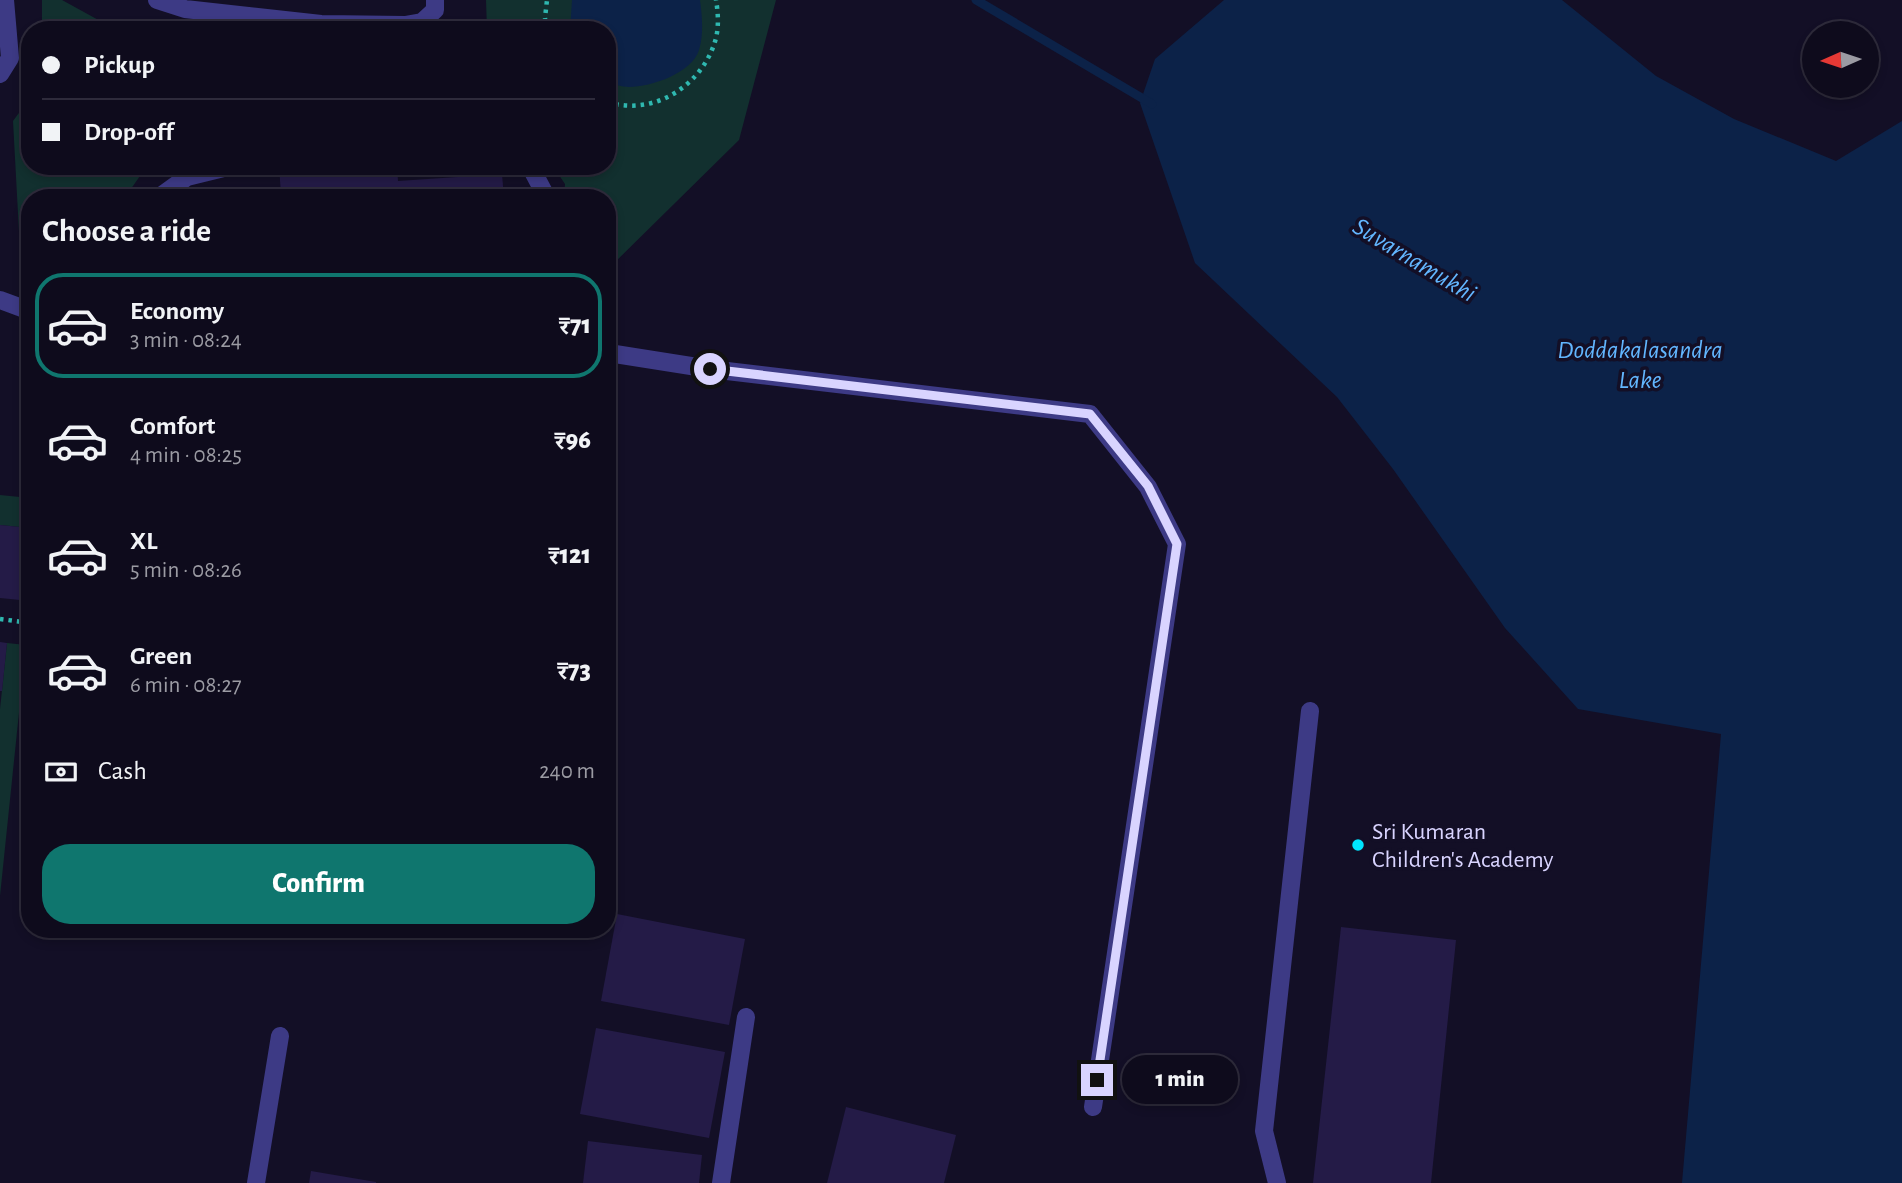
<!DOCTYPE html>
<html lang="en">
<head>
<meta charset="utf-8">
<style>
  :root { --surface:#0e0b1c; --page:#171425; --text:#f1f3f6; --muted:#9b9ba3; --line:#2e2b3b; --accent:#0f766e }
  body { margin:0; font-family:"Alegreya Sans",sans-serif; background:var(--page); color:var(--text); height:100vh; display:flex; flex-direction:column; font-size:26px; white-space:nowrap }
  * { box-sizing:border-box; margin:0 }
  p { font-size:23px; color:var(--muted) }
  .icon { flex:none; width:38px; height:38px; fill:none; stroke:currentColor; stroke-width:2; stroke-linecap:round; stroke-linejoin:round }
  .map { position:relative; flex:1; overflow:hidden }
  .sheet { position:absolute; left:21px; top:189px; width:595px; height:749px; display:flex; flex-direction:column; background:var(--surface); border-radius:28px; box-shadow:0 4px 10px #0003,0 0 0 2px var(--line) }
  .sheet>* { flex:none }
  .top-card { position:absolute; left:21px; top:21px; width:595px; height:154px; border-radius:28px; box-shadow:0 4px 10px #0003,0 0 0 2px var(--line); display:grid; align-content:center; height:154px; padding:0 21px; background:var(--surface) }
  .needle { width:46px; rotate:267deg }
  .controls { position:absolute; left:1802px; top:21px; display:grid; gap:14px }
  .controls a { display:grid; place-items:center; width:77px; height:77px; border-radius:50%; background:var(--surface); box-shadow:0 4px 10px #0003,0 0 0 2px var(--line); font-size:35px }
  .end { position:absolute; width:32px; height:32px; margin:-16px; border:9px solid #d9d4ff; background:#111; box-shadow:0 0 0 4px #111 }
  .from { border-radius:50% }
  .bubble { position:absolute; height:49px; border-radius:24px; background:var(--surface); box-shadow:0 4px 10px #0003,0 0 0 2px var(--line); font-size:23px; font-weight:800; line-height:49px; text-align:center }
  .top-card b { display:flex; align-items:center; gap:24px; height:66px; font-size:26px }
  .top-card b+b { border-top:2px solid var(--line) }
  .top-card i { width:18px; height:18px; background:var(--text) }
  ul { padding:0; list-style:none }
  li { display:flex; align-items:center; gap:21px; height:105px; margin:0 14px 10px; padding:0 7px; border:4px solid transparent; border-radius:28px }
  li div { flex:1 }
  li b { display:block; font-size:26px }
  li em { font-style:normal; font-weight:800 }
  li.on { border-color:var(--accent) }
  li>.icon { width:63px; height:63px; stroke-width:1.5 }
  h2 { padding:0 21px; font-size:32px; line-height:84px }
  .pay { display:flex; align-items:center; gap:18px; height:77px; padding:0 21px; font-size:26px }
  .pay p { margin-inline-start:auto }
  .button { display:flex; gap:14px; margin-top:auto; padding:14px 21px }
  .button a { flex:1; height:80px; border-radius:28px; background:var(--accent); color:#fff; font-size:28px; font-weight:800; line-height:80px; text-align:center }
  .map>svg:first-child { display:block }
</style>
</head>
<body>
<div class="map">
<svg width="1902" height="1183" viewBox="0 0 1902 1183">
  <rect width="100%" height="100%" fill="#130f26"/>
  <g fill="#12302f">
    <polygon points="42,0 62,0 113,28 121,30 42,30"/>
    <polygon points="486,0 776,0 739,140 607,270 607,198 564,198 565,184 553,166 607,166 607,30 487,30"/>
    <polygon points="30,98 30,166 147,166 128,193 128,198 30,198 30,272 21,269 13,121"/>
    <polygon points="0,495 30,498 30,528 0,525"/>
    <polygon points="7,643 26,645 0,896 0,709"/>
  </g>
  <g fill="#0c2248">
    <path d="M572 0H700C702 16 704 34 699 50 692 73 651 87 629 87 622 87 614 84 607 82V30H570Z"/>
    <polygon points="1224,0 1562,0 1656,76 1734,119 1836,161 1902,121 1902,1183 1682,1183 1721,734 1578,709 1505,628 1393,469 1337,397 1195,263 1140,103 1155,59"/>
  </g>
  <g fill="none" stroke-linecap="round" stroke-linejoin="round">
    <polyline stroke="#0c2248" stroke-width="9" points="976,0 1152,104"/>
  </g>
  <g fill="#241b47">
    <polygon points="279,166 397,166 398,181 502,174 504,198 255,198 255,196 281,194"/>
    <polygon points="0,525 30,528 30,601 0,598"/>
    <polygon points="0,642 7,643 2,691 0,691"/>
    <polygon points="617,914 745,939 729,1025 601,1001"/>
    <polygon points="1341,927 1456,940 1431,1183 1313,1183"/>
    <polygon points="596,1028 725,1052 709,1138 580,1114"/>
    <polygon points="846,1107 956,1135 944,1183 827,1183"/>
    <polygon points="588,1141 702,1155 699,1183 583,1183"/>
    <polygon points="311,1171 376,1182 376,1183 309,1183"/>
  </g>
  <g fill="none" stroke-linecap="round" stroke-linejoin="round">
    <g stroke="#2fb8b0" stroke-width="4.5" stroke-dasharray="3.5 5" stroke-linecap="butt">
      <polyline points="546,30 545,18 547,0"/>
      <path d="M607 102C655 117 704 84 716 38 719 25 718 12 716 0"/>
      <polyline points="0,619 30,623"/>
    </g>
    <g stroke="#3d3a85" stroke-width="18">
      <polyline points="157,0 185,9 321,24 405,25 422,22 435,10 435,0"/>
      <polyline points="0,74 10,58 5,0"/>
      <polyline points="530,166 547,198"/>
      <polyline points="158,198 187,177 232,166"/>
      <polyline points="0,300 30,311"/>
      <polyline points="607,359 615,354 710,369 1090,414 1148,487 1177,544 1093,1107"/>
      <polyline points="256,1183 280,1036"/>
      <polyline points="721,1183 746,1017"/>
      <polyline points="1277,1183 1264,1131 1310,711"/>
    </g>
  </g>
  <g fill="none" stroke-linecap="round" stroke-linejoin="round">
    <polyline stroke="#d9d4ff" stroke-width="9" points="710,369 1090,414 1148,486 1177,544 1097,1080"/>
  </g>
  <circle fill="#00e5ff" stroke="#130f26" stroke-width="2.5" cx="1358" cy="845" r="7"/>
  <g text-anchor="middle" stroke-width="7" stroke-linejoin="round" paint-order="stroke">
    <g font-size="24" fill="#d9d4ff" stroke="#130f26" text-anchor="start">
      <text x="1372" y="839">Sri Kumaran<tspan x="1372" dy="28">Children's Academy</tspan></text>
    </g>
    <g font-size="26" font-style="italic" fill="#62b6ff" stroke="#130f26">
      <text transform="translate(1415 259) rotate(31)" y="9">Suvarnamukhi</text>
      <text x="1640" y="358">Doddakalasandra<tspan x="1640" dy="30">Lake</tspan></text>
    </g>
  </g>
</svg>
<div class="controls">
<a><svg class="needle" viewBox="-14 -14 28 28"><path d="M0-13l5 13h-10z" fill="#e53935"/><path d="M0 13l5-13h-10z" fill="#9b9ba3"/></svg></a>
</div>
<i class="end from" style="left:710px;top:369px"></i>
<i class="end" style="left:1097px;top:1080px"></i>
<div class="bubble" style="left:1122px;top:1055px;width:116px">1 min</div>
<div class="top-card">
<b><i class="from"></i>Pickup</b>
<b><i></i>Drop-off</b>
</div>
<section class="sheet">
<h2>Choose a ride</h2>
<ul>
<li class="on"><svg class="icon" aria-label="car" viewBox="0 0 24 24"><path d="M5 17H2v-5l4-1 3-4h7l3 4 3 1v5h-3M9 17h6M6 11h13"/><circle cx="7" cy="17" r="2"/><circle cx="17" cy="17" r="2"/></svg><div><b>Economy</b><p>3 min · 08:24</p></div><em>₹71</em></li>
<li><svg class="icon" aria-label="car" viewBox="0 0 24 24"><path d="M5 17H2v-5l4-1 3-4h7l3 4 3 1v5h-3M9 17h6M6 11h13"/><circle cx="7" cy="17" r="2"/><circle cx="17" cy="17" r="2"/></svg><div><b>Comfort</b><p>4 min · 08:25</p></div><em>₹96</em></li>
<li><svg class="icon" aria-label="car" viewBox="0 0 24 24"><path d="M5 17H2v-5l4-1 3-4h7l3 4 3 1v5h-3M9 17h6M6 11h13"/><circle cx="7" cy="17" r="2"/><circle cx="17" cy="17" r="2"/></svg><div><b>XL</b><p>5 min · 08:26</p></div><em>₹121</em></li>
<li><svg class="icon" aria-label="car" viewBox="0 0 24 24"><path d="M5 17H2v-5l4-1 3-4h7l3 4 3 1v5h-3M9 17h6M6 11h13"/><circle cx="7" cy="17" r="2"/><circle cx="17" cy="17" r="2"/></svg><div><b>Green</b><p>6 min · 08:27</p></div><em>₹73</em></li>
</ul>
<div class="pay"><svg class="icon" aria-label="cash" viewBox="0 0 24 24"><path d="M3 7h18v10H3z"/><circle cx="12" cy="12" r="2"/></svg>Cash<p>240 m</p></div>
<div class="button"><a>Confirm</a></div>
</section>
</div>
</body>
</html>
